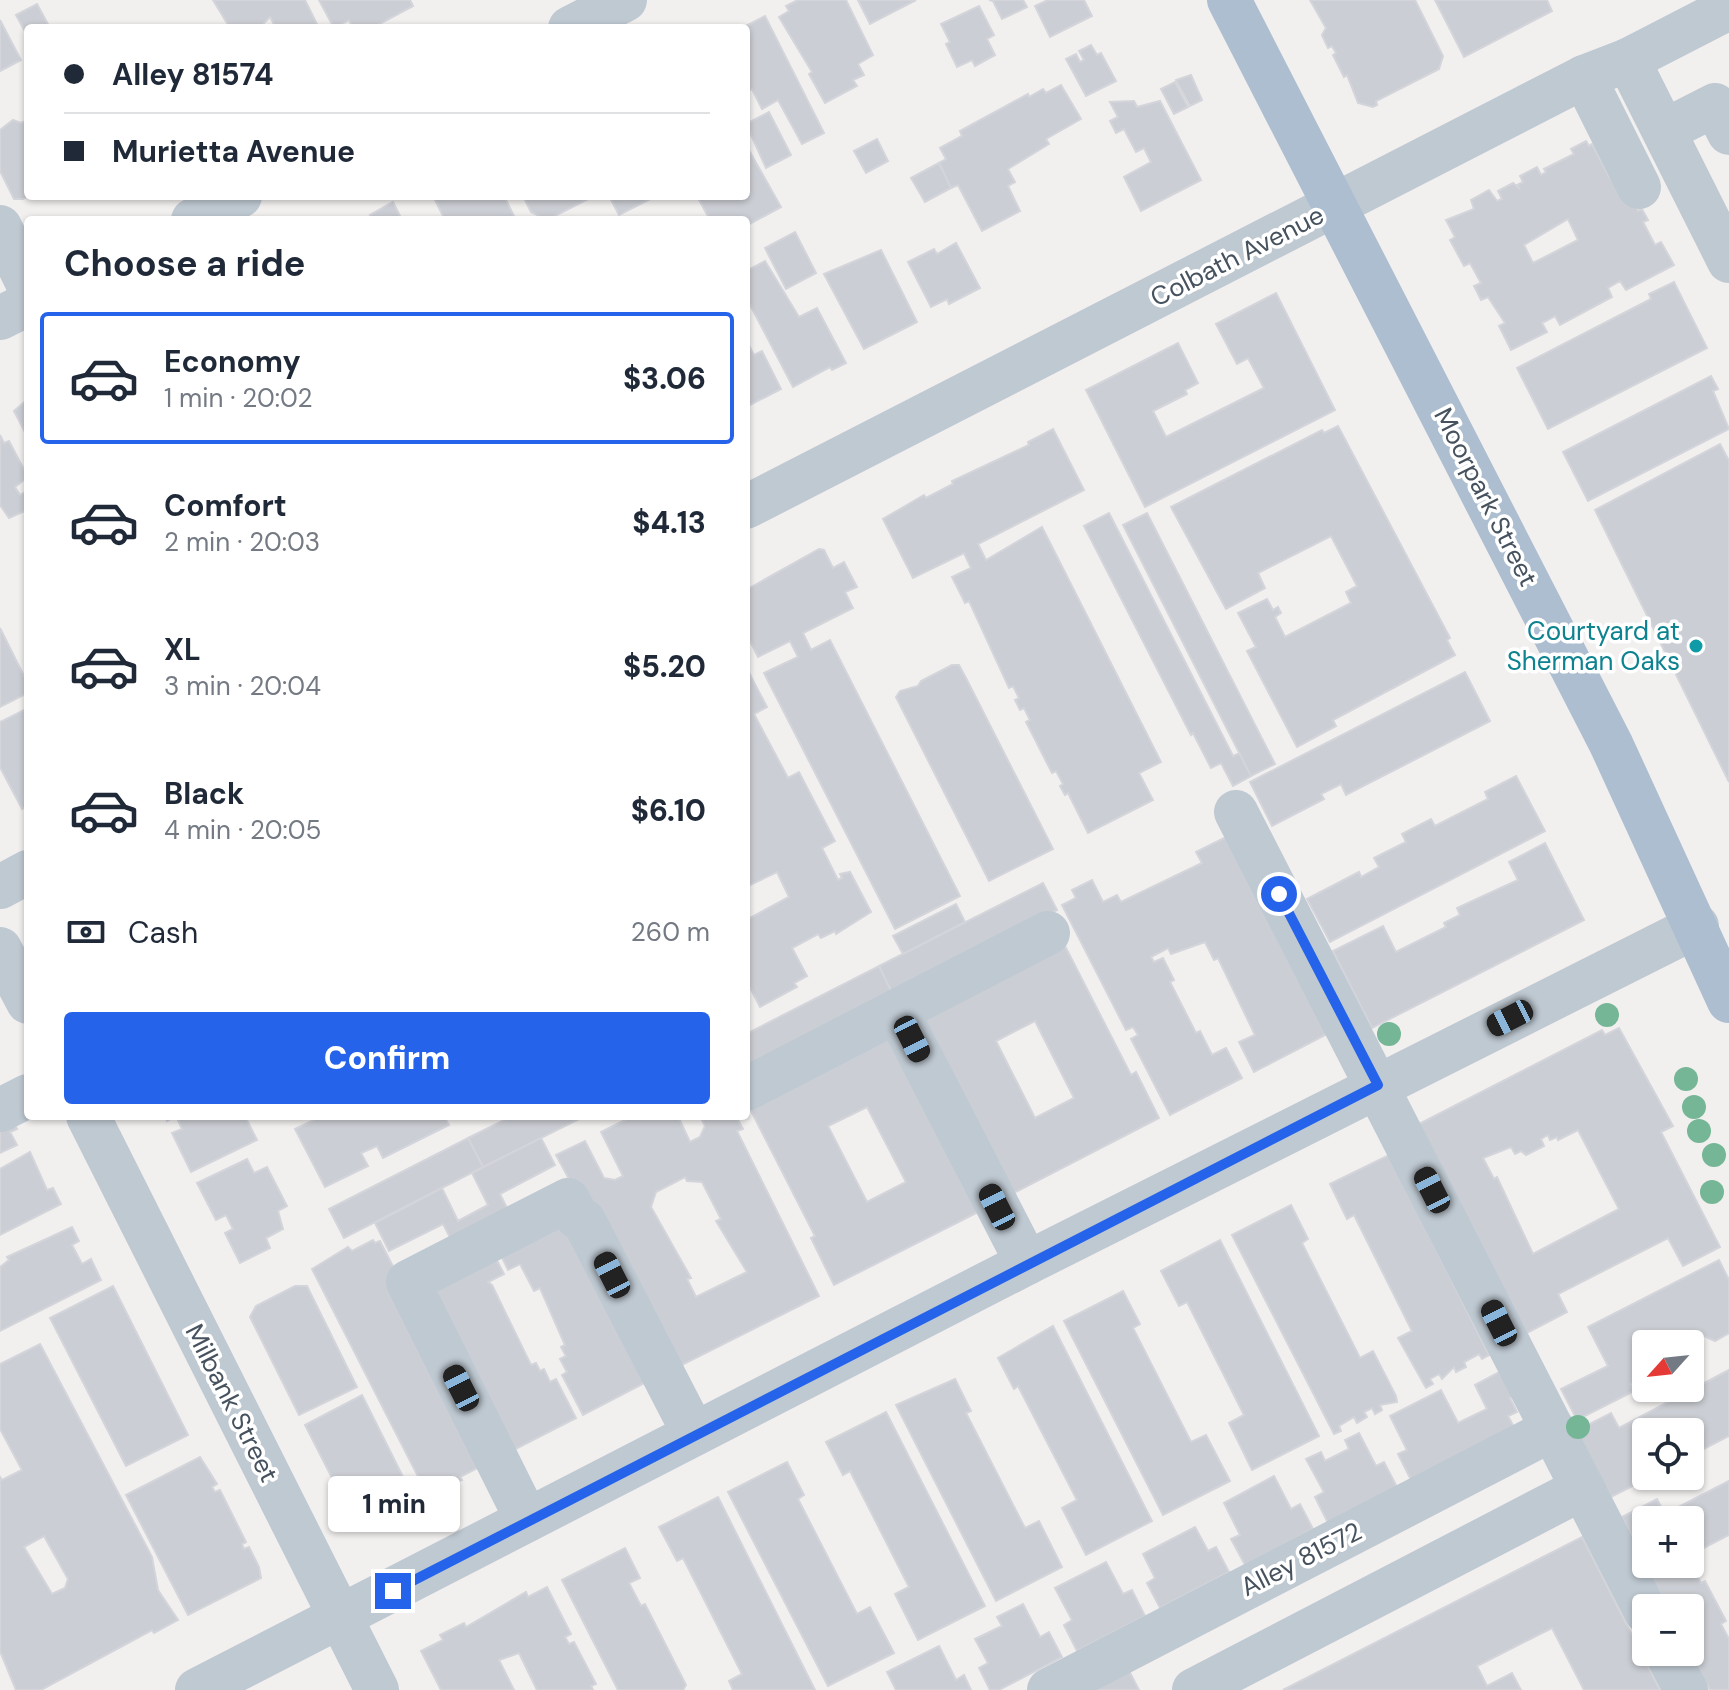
<!DOCTYPE html>
<html lang="en">
<head>
<meta charset="utf-8">
<style>
  :root { --surface:#fff; --page:#f2f2f3; --text:#1f2937; --muted:#747a83; --line:#e0e1e3; --accent:#2563eb }
  body { margin:0; font-family:"DM Sans",sans-serif; background:var(--page); color:var(--text); height:100vh; display:flex; flex-direction:column; font-size:30px; white-space:nowrap }
  * { box-sizing:border-box; margin:0 }
  p { font-size:26px; color:var(--muted) }
  .icon { flex:none; width:44px; height:44px; fill:none; stroke:currentColor; stroke-width:2; stroke-linecap:round; stroke-linejoin:round }
  .map { position:relative; flex:1; overflow:hidden }
  .sheet { position:absolute; left:24px; top:216px; width:726px; height:904px; display:flex; flex-direction:column; background:var(--surface); border-radius:8px; box-shadow:0 2px 6px #0004 }
  .sheet>* { flex:none }
  .banner { position:absolute; left:24px; top:24px; width:726px; height:176px; border-radius:8px; box-shadow:0 2px 6px #0004; display:grid; align-content:center; height:176px; padding:0 40px; background:var(--surface) }
  .needle { width:52px; rotate:243deg }
  .fabs { position:absolute; left:1632px; top:1330px; display:grid; gap:16px }
  .fabs a { display:grid; place-items:center; width:72px; height:72px; border-radius:8px; background:var(--surface); box-shadow:0 2px 6px #0004; font-size:40px }
  .end { position:absolute; width:36px; height:36px; margin:-18px; border:10px solid #2563eb; background:#fff; box-shadow:0 0 0 4px #fff }
  .from { border-radius:50% }
  .bubble { position:absolute; height:56px; border-radius:8px; background:var(--surface); box-shadow:0 2px 6px #0004; font-size:26px; font-weight:800; line-height:56px; text-align:center }
  .car { position:absolute; width:24px; height:48px; margin:-24px -12px; border-radius:10px; box-shadow:0 0 6px 2px #0007; background:linear-gradient(#222 24%,#8ab4d8 0 40%,#222 0 76%,#8ab4d8 0 86%,#222 0) }
  .banner b { display:flex; align-items:center; gap:28px; height:76px; font-size:30px }
  .banner b+b { border-top:2px solid var(--line) }
  .banner i { width:20px; height:20px; background:var(--text) }
  ul { padding:0; list-style:none }
  li { display:flex; align-items:center; gap:24px; height:132px; margin:0 16px 12px; padding:0 24px; border:4px solid transparent; border-radius:8px }
  li div { flex:1 }
  li b { display:block; font-size:30px }
  li em { font-style:normal; font-weight:800 }
  li.current { border-color:var(--accent) }
  li>.icon { width:72px; height:72px; stroke-width:1.5 }
  h2 { padding:0 40px; font-size:36px; line-height:96px }
  .pay { display:flex; align-items:center; gap:20px; height:88px; padding:0 40px; font-size:30px }
  .pay p { margin-inline-start:auto }
  .cta { display:flex; gap:16px; margin-top:auto; padding:16px 40px }
  .cta a { flex:1; height:92px; border-radius:8px; background:var(--accent); color:#fff; font-size:32px; font-weight:800; line-height:92px; text-align:center }
  .map>svg:first-child { display:block }
</style>
</head>
<body>
<div class="map">
<svg width="1729" height="1690" viewBox="0 0 1729 1690">
  <rect width="100%" height="100%" fill="#f2efef"/>
  <g fill="#cbced4" stroke="#d3d5db" stroke-width="2" fill-rule="evenodd">
    <polygon points="213,0 305,0 319,28 276,28 270,17 259,28 230,28"/>
    <polygon points="319,0 410,0 413,6 372,28 353,28 349,20 334,28"/>
    <polygon points="798,0 846,0 873,55 858,64 864,75 853,80 857,86 825,103 809,74 812,72 779,17 789,11 786,6"/>
    <polygon points="858,0 916,0 870,24"/>
    <polygon points="989,0 1023,0 1027,7 1002,19 993,1"/>
    <polygon points="1048,0 1084,0 1092,16 1050,37 1035,6"/>
    <polygon points="1310,0 1415,0 1443,56 1439,69 1376,101 1377,105 1373,107 1358,103 1347,75 1344,77 1333,55 1336,53 1332,46 1328,48 1322,35 1326,28"/>
    <polygon points="1435,0 1547,0 1552,11 1464,57"/>
    <polygon points="37,4 50,28 28,28 28,37 16,15"/>
    <polygon points="979,6 994,35 987,39 995,55 975,66 972,60 957,67 946,44 950,42 941,24"/>
    <polygon points="765,16 824,133 802,144 778,100 762,109 752,89 748,91 746,87 746,28 742,28"/>
    <polygon points="0,20 21,60 0,71"/>
    <polygon points="1091,45 1097,55 1101,53 1116,81 1086,96 1066,59 1076,54 1080,62 1084,60 1079,51"/>
    <polygon points="1191,75 1202,100 1190,106 1176,80"/>
    <polygon points="1175,82 1188,107 1174,114 1161,89"/>
    <polygon points="1061,85 1081,119 1046,139 1049,144 1008,169 1015,182 1008,186 1020,211 982,231 958,185 951,188 939,163 946,159 940,148 962,136 960,131 1028,94 1029,97 1043,89 1046,93"/>
    <polygon points="1134,101 1137,107 1160,101 1201,180 1141,211 1124,177 1151,162 1144,148 1136,152 1124,129 1116,133 1110,121 1118,117 1110,102"/>
    <polygon points="769,112 791,155 766,168 746,124"/>
    <polygon points="13,120 21,123 28,120 28,196 23,199 14,199 0,171 0,130"/>
    <polygon points="877,139 888,161 866,173 854,151"/>
    <path d="M1586 141 1589 146 1592 144 1610 178 1618 173 1638 211 1642 209 1648 220 1643 222 1655 245 1661 242 1674 265 1626 290 1620 281 1608 288 1612 297 1560 325 1555 316 1542 323 1547 332 1511 350 1499 326 1505 323 1488 297 1481 300 1474 286 1481 283 1470 263 1464 266 1450 240 1455 237 1446 220 1474 209 1471 200 1489 190 1497 201 1502 199 1498 191 1513 183 1520 189 1517 185 1523 182 1520 176 1537 167 1541 175 1546 172 1544 169 1574 154 1571 149ZM1568 219 1578 240 1533 263 1524 245Z"/>
    <polygon points="746,145 781,207 746,226 746,220 710,220 697,196 746,196"/>
    <polygon points="939,163 951,188 925,202 911,178"/>
    <polygon points="433,196 504,196 516,220 445,220"/>
    <polygon points="523,196 594,196 547,220 531,212"/>
    <polygon points="609,196 656,196 619,215"/>
    <polygon points="393,202 402,220 372,220 370,215"/>
    <polygon points="795,232 816,273 786,289 765,248"/>
    <polygon points="956,243 980,288 949,304 947,299 931,307 908,262 934,249 937,254"/>
    <polygon points="881,250 917,322 864,349 824,274"/>
    <polygon points="765,261 799,317 817,308 846,363 832,370 830,367 793,387 746,297 746,271"/>
    <polygon points="1674,282 1707,348 1548,429 1517,368 1651,299 1649,294"/>
    <polygon points="1276,293 1335,410 1145,507 1086,390 1178,343 1198,383 1185,390 1187,394 1153,411 1166,437 1264,388 1248,358 1237,364 1216,324"/>
    <polygon points="746,340 754,355 762,351 781,389 746,407"/>
    <polygon points="1711,376 1718,389 1713,391 1729,429 1588,501 1563,452"/>
    <polygon points="28,399 28,438 14,411"/>
    <polygon points="1338,426 1450,638 1447,640 1455,655 1333,720 1336,726 1297,747 1247,651 1256,647 1238,613 1267,599 1273,610 1278,607 1281,613 1275,617 1285,637 1351,603 1346,592 1357,586 1331,536 1258,573 1265,588 1226,609 1171,507 1322,430 1324,433"/>
    <polygon points="1053,429 1084,490 978,544 986,560 1042,527 1161,762 1139,773 1153,800 1088,833 1068,793 1065,795 1060,786 1063,784 1056,771 1052,773 1026,722 1030,720 1024,708 1020,710 1015,700 1019,698 1013,686 1009,688 969,601 965,603 952,577 971,568 964,553 913,578 883,519 924,495 926,498 953,484 952,481 1029,445 1028,442"/>
    <polygon points="0,435 4,443 9,441 28,477 15,487 20,495 28,491 27,510 9,518 0,505"/>
    <polygon points="1720,444 1729,461 1729,782 1595,510"/>
    <polygon points="1109,513 1233,756 1240,753 1251,776 1233,786 1221,763 1211,768 1193,733 1191,735 1084,526"/>
    <polygon points="1147,513 1275,764 1251,776 1123,525"/>
    <polygon points="819,549 824,550 833,568 844,562 857,587 845,592 853,608 803,633 811,650 830,640 960,896 895,929 764,673 798,657 790,641 758,657 746,633 746,590"/>
    <polygon points="0,628 28,684 28,693 0,707"/>
    <polygon points="952,665 959,665 966,678 1053,849 989,881 896,697 900,691 918,686 921,681"/>
    <polygon points="746,667 767,707 754,714 788,778 799,772 835,841 822,848 838,880 842,878 840,874 850,872 871,912 836,934 835,931 821,938 818,934 792,948 807,976 794,983 797,987 760,1007 746,980 746,920 789,897 777,872 746,887"/>
    <polygon points="1465,672 1490,721 1346,795 1341,784 1321,794 1324,799 1272,826 1250,782"/>
    <polygon points="28,708 28,806 22,809 0,767 0,722"/>
    <polygon points="1516,776 1545,831 1330,942 1307,899 1359,872 1361,877 1379,867 1374,858 1406,842 1402,834 1431,819 1435,826 1488,799 1485,792"/>
    <polygon points="1226,837 1327,1034 1254,1072 1239,1042 1255,1035 1218,958 1214,960 1205,942 1171,954 1168,948 1151,957 1154,962 1163,958 1174,980 1170,982 1196,1033 1200,1031 1212,1055 1226,1048 1242,1078 1170,1115 1131,1039 1138,1035 1133,1027 1126,1030 1062,905 1076,898 1072,890 1092,880 1103,902 1117,895 1121,902 1202,863 1196,852"/>
    <polygon points="1545,843 1584,920 1372,1028 1333,951 1383,926 1396,952 1446,927 1444,923 1460,915 1457,908 1518,880 1509,862"/>
    <polygon points="1043,883 1057,910 892,993 879,966"/>
    <polygon points="956,904 965,922 903,954 893,936"/>
    <path d="M1064 944 1131 1075 1136 1072 1159 1118 1002 1199 916 1020ZM1035 1021 1074 1098 1035 1118 996 1041Z"/>
    <polygon points="879,966 892,993 746,1068 746,1034"/>
    <path d="M1619 1028 1673 1126 1661 1132 1720 1247 1683 1266 1668 1238 1558 1294 1567 1312 1527 1333 1419 1124 1602 1030 1605 1035ZM1578 1130 1619 1209 1533 1254 1497 1177 1494 1179 1483 1158 1511 1147 1515 1154 1521 1151 1526 1155 1544 1146 1541 1139 1548 1135 1550 1140 1557 1137 1558 1140Z"/>
    <path d="M896 1030 992 1205 834 1285 811 1238 815 1236 748 1105ZM867 1107 906 1182 867 1202 828 1126Z"/>
    <polygon points="165,1116 245,1116 257,1140 191,1172 172,1133 182,1129 176,1116 167,1121"/>
    <polygon points="322,1116 444,1116 449,1125 383,1158 377,1146 361,1153 368,1166 325,1187 295,1129"/>
    <polygon points="512,1116 585,1116 483,1167 468,1138"/>
    <path d="M633 1116H678L690 1142 700 1137 705 1126 700 1116H736L743 1129 737 1131 819 1296 672 1370 556 1155 585 1141 604 1178 615 1180 623 1176 601 1132ZM685 1177 687 1181 702 1182 721 1219 716 1221 747 1272 696 1297 687 1279 691 1278 651 1207 656 1192Z"/>
    <polygon points="13,1121 17,1129 10,1132 17,1145 0,1153 0,1124"/>
    <polygon points="468,1138 483,1167 344,1238 329,1209"/>
    <polygon points="541,1138 555,1165 500,1194 514,1222 457,1251 443,1224 389,1251 375,1223 442,1188 458,1221 488,1205 472,1173"/>
    <polygon points="30,1152 47,1190 53,1188 61,1204 0,1235 0,1169"/>
    <polygon points="1389,1155 1489,1355 1482,1359 1479,1354 1464,1362 1466,1367 1456,1372 1454,1367 1442,1379 1439,1374 1430,1379 1433,1384 1426,1388 1398,1338 1412,1331 1354,1215 1347,1219 1330,1184"/>
    <polygon points="247,1159 254,1173 267,1167 287,1206 278,1211 283,1229 266,1238 270,1248 240,1263 225,1233 233,1229 226,1215 216,1220 197,1183"/>
    <polygon points="1291,1205 1308,1239 1302,1243 1360,1358 1373,1351 1396,1396 1397,1402 1380,1405 1382,1410 1375,1414 1372,1408 1364,1412 1367,1417 1357,1423 1354,1417 1339,1426 1341,1431 1334,1434 1232,1235"/>
    <polygon points="564,1209 652,1379 583,1415 562,1375 567,1372 560,1359 566,1356 561,1347 565,1345 540,1288 534,1291 520,1264 508,1270 496,1245"/>
    <polygon points="72,1227 79,1241 72,1245 82,1264 91,1259 101,1280 0,1331 0,1267 9,1260 7,1257"/>
    <polygon points="373,1240 375,1243 380,1241 427,1333 485,1464 460,1477 462,1480 427,1494 312,1269 348,1247 352,1251"/>
    <polygon points="1220,1240 1319,1436 1252,1470 1229,1423 1244,1415 1187,1302 1179,1306 1161,1271"/>
    <polygon points="491,1249 504,1274 488,1282 492,1285 531,1365 536,1363 540,1371 544,1369 550,1382 556,1379 576,1418 504,1455 426,1282"/>
    <polygon points="1719,1260 1729,1280 1729,1333 1715,1341 1700,1334 1680,1344 1646,1344 1646,1376 1630,1384 1634,1391 1577,1420 1561,1389 1608,1366 1588,1327"/>
    <polygon points="113,1286 188,1435 126,1466 50,1318"/>
    <polygon points="295,1286 307,1286 357,1387 299,1415 250,1317 256,1306"/>
    <polygon points="1123,1291 1140,1324 1133,1328 1191,1442 1206,1435 1230,1481 1163,1515 1064,1321"/>
    <polygon points="1053,1326 1152,1521 1086,1555 1062,1508 1077,1500 1018,1386 1014,1389 998,1358"/>
    <path d="M40 1344 152 1557 158 1590 178 1620 154 1633 152 1630 41 1690H16L0 1651V1477L2 1480 22 1470 0 1429V1364ZM44 1536 68 1579 65 1588 52 1594 24 1547Z"/>
    <polygon points="1729,1370 1729,1436 1690,1456 1690,1432 1646,1432 1646,1476 1652,1476 1611,1497 1576,1431 1611,1413 1619,1428"/>
    <polygon points="1501,1371 1514,1396 1510,1398 1517,1412 1508,1416 1514,1427 1411,1480 1398,1454 1407,1450 1390,1416 1441,1390 1458,1423 1487,1409 1475,1385"/>
    <polygon points="955,1379 971,1411 966,1413 1025,1528 1039,1521 1062,1567 996,1601 896,1405"/>
    <polygon points="362,1395 412,1495 406,1503 367,1523 355,1523 305,1425"/>
    <polygon points="886,1412 985,1606 918,1640 895,1594 909,1587 850,1471 843,1475 826,1442"/>
    <polygon points="1359,1433 1376,1466 1384,1462 1397,1487 1328,1523 1315,1497 1324,1492 1306,1459 1321,1452 1325,1461 1349,1449 1345,1440"/>
    <polygon points="200,1457 217,1484 212,1487 215,1492 220,1490 246,1542 242,1544 244,1549 249,1547 259,1567 261,1578 188,1615 126,1495"/>
    <polygon points="787,1462 804,1495 798,1499 857,1614 870,1607 894,1653 828,1686 728,1492"/>
    <polygon points="1274,1476 1291,1509 1300,1504 1313,1529 1245,1565 1231,1539 1240,1535 1224,1503"/>
    <polygon points="1729,1481 1729,1535 1690,1555 1690,1520 1646,1520 1646,1564 1690,1563 1701,1583 1705,1581 1726,1621 1721,1624 1729,1639 1729,1690 1710,1690 1690,1651 1690,1608 1668,1608 1622,1517 1657,1499 1665,1514"/>
    <polygon points="718,1497 815,1690 733,1690 729,1681 742,1674 683,1558 677,1561 659,1527"/>
    <polygon points="1195,1527 1208,1551 1216,1547 1229,1572 1160,1608 1147,1583 1155,1578 1143,1554"/>
    <polygon points="1582,1537 1660,1690 1584,1690 1552,1628 1477,1666 1487,1686 1512,1673 1521,1690 1283,1690"/>
    <polygon points="625,1548 640,1578 629,1583 641,1606 645,1604 686,1685 683,1690 618,1690 562,1580"/>
    <polygon points="1106,1562 1123,1594 1132,1590 1145,1616 1077,1651 1064,1625 1072,1620 1055,1588"/>
    <polygon points="547,1587 571,1634 565,1637 569,1644 574,1642 596,1684 591,1686 593,1690 537,1690 519,1653 499,1660 514,1690 441,1690 421,1651 443,1640 440,1635 464,1623 466,1627 526,1592 528,1597"/>
    <polygon points="1023,1604 1040,1637 1049,1632 1062,1657 999,1690 990,1690 979,1668 988,1663 975,1639 1002,1626 997,1617"/>
    <polygon points="939,1646 956,1680 964,1675 971,1690 896,1690 887,1672"/>
    <polygon points="1127,1667 1139,1690 1082,1690"/>
  </g>
  <g fill="none" stroke-linecap="round" stroke-linejoin="round">
    <g stroke="#bfc9d2" stroke-width="44">
      <polyline points="570,28 625,0"/>
      <polyline points="1628,60 1729,261"/>
      <polyline points="1584,77 1639,187"/>
      <polyline points="1664,131 1715,105 1729,133"/>
      <polyline points="193,220 240,196"/>
      <polyline points="0,227 28,284"/>
      <polyline points="0,318 28,304"/>
      <polyline points="746,507 1584,77 1628,60 1729,8"/>
      <polyline points="1236,812 1646,1612"/>
      <polyline points="0,887 28,872"/>
      <polyline points="0,949 28,1002"/>
      <polyline points="897,1011 1027,1263"/>
      <polyline points="746,1089 1048,933"/>
      <polyline points="0,1110 28,1096"/>
      <polyline points="88,1116 377,1690"/>
      <polyline points="527,1520 408,1282 568,1200 577,1217 584,1221 694,1434"/>
      <polyline points="1666,1652 1686,1690"/>
      <polyline points="197,1690 1027,1263 1697,926"/>
      <polyline points="1049,1690 1553,1429"/>
      <polyline points="1194,1690 1583,1488"/>
    </g>
    <polyline stroke="#adbed0" stroke-width="44" points="1229,0 1611,744 1729,1001"/>
  </g>
  <g fill="#75b696">
    <circle cx="1607" cy="1015" r="12"/>
    <circle cx="1389" cy="1034" r="12"/>
    <circle cx="1686" cy="1079" r="12"/>
    <circle cx="1694" cy="1107" r="12"/>
    <circle cx="1699" cy="1131" r="12"/>
    <circle cx="1714" cy="1155" r="12"/>
    <circle cx="1712" cy="1192" r="12"/>
    <circle cx="1578" cy="1427" r="12"/>
  </g>
  <g fill="none" stroke-linecap="round" stroke-linejoin="round">
    <polyline stroke="#2563eb" stroke-width="10" points="393,1591 1378,1085 1279,894"/>
  </g>
  <circle fill="#0f9aa8" stroke="#fff" stroke-width="3" cx="1696" cy="646" r="8"/>
  <g text-anchor="middle" stroke-width="7" stroke-linejoin="round" paint-order="stroke">
    <g font-size="26" fill="#46525e" stroke="#fff">
      <text transform="translate(1237 256) rotate(-27)" y="9">Colbath Avenue</text>
      <text transform="translate(1486 497) rotate(63)" y="9">Moorpark Street</text>
      <text transform="translate(232 1403) rotate(63)" y="9">Milbank Street</text>
      <text transform="translate(1301 1559) rotate(-27)" y="9">Alley 81572</text>
    </g>
    <g font-size="26" fill="#0d838f" stroke="#fff" text-anchor="end">
      <text x="1680" y="640">Courtyard at<tspan x="1680" dy="30">Sherman Oaks</tspan></text>
    </g>
  </g>
</svg>
<div class="fabs">
<a><svg class="needle" viewBox="-14 -14 28 28"><path d="M0-13l5 13h-10z" fill="#e53935"/><path d="M0 13l5-13h-10z" fill="#747a83"/></svg></a>
<a><svg class="icon" aria-label="locate" viewBox="0 0 24 24"><circle cx="12" cy="12" r="6"/><path d="M12 2v4M12 18v4M2 12h4M18 12h4"/></svg></a>
<a>+</a>
<a>−</a>
</div>
<i class="end from" style="left:1279px;top:894px"></i>
<i class="end" style="left:393px;top:1591px"></i>
<div class="bubble" style="left:328px;top:1476px;width:132px">1 min</div>
<i class="car" style="left:1510px;top:1018px;rotate:243deg"></i>
<i class="car" style="left:912px;top:1039px;rotate:153deg"></i>
<i class="car" style="left:1432px;top:1190px;rotate:333deg"></i>
<i class="car" style="left:997px;top:1207px;rotate:333deg"></i>
<i class="car" style="left:612px;top:1275px;rotate:333deg"></i>
<i class="car" style="left:1499px;top:1323px;rotate:333deg"></i>
<i class="car" style="left:461px;top:1388px;rotate:333deg"></i>
<div class="banner">
<b><i class="from"></i>Alley 81574</b>
<b><i></i>Murietta Avenue</b>
</div>
<section class="sheet">
<h2>Choose a ride</h2>
<ul>
<li class="current"><svg class="icon" aria-label="car" viewBox="0 0 24 24"><path d="M5 17H2v-5l4-1 3-4h7l3 4 3 1v5h-3M9 17h6M6 11h13"/><circle cx="7" cy="17" r="2"/><circle cx="17" cy="17" r="2"/></svg><div><b>Economy</b><p>1 min · 20:02</p></div><em>$3.06</em></li>
<li><svg class="icon" aria-label="car" viewBox="0 0 24 24"><path d="M5 17H2v-5l4-1 3-4h7l3 4 3 1v5h-3M9 17h6M6 11h13"/><circle cx="7" cy="17" r="2"/><circle cx="17" cy="17" r="2"/></svg><div><b>Comfort</b><p>2 min · 20:03</p></div><em>$4.13</em></li>
<li><svg class="icon" aria-label="car" viewBox="0 0 24 24"><path d="M5 17H2v-5l4-1 3-4h7l3 4 3 1v5h-3M9 17h6M6 11h13"/><circle cx="7" cy="17" r="2"/><circle cx="17" cy="17" r="2"/></svg><div><b>XL</b><p>3 min · 20:04</p></div><em>$5.20</em></li>
<li><svg class="icon" aria-label="car" viewBox="0 0 24 24"><path d="M5 17H2v-5l4-1 3-4h7l3 4 3 1v5h-3M9 17h6M6 11h13"/><circle cx="7" cy="17" r="2"/><circle cx="17" cy="17" r="2"/></svg><div><b>Black</b><p>4 min · 20:05</p></div><em>$6.10</em></li>
</ul>
<div class="pay"><svg class="icon" aria-label="cash" viewBox="0 0 24 24"><path d="M3 7h18v10H3z"/><circle cx="12" cy="12" r="2"/></svg>Cash<p>260 m</p></div>
<div class="cta"><a>Confirm</a></div>
</section>
</div>
</body>
</html>
